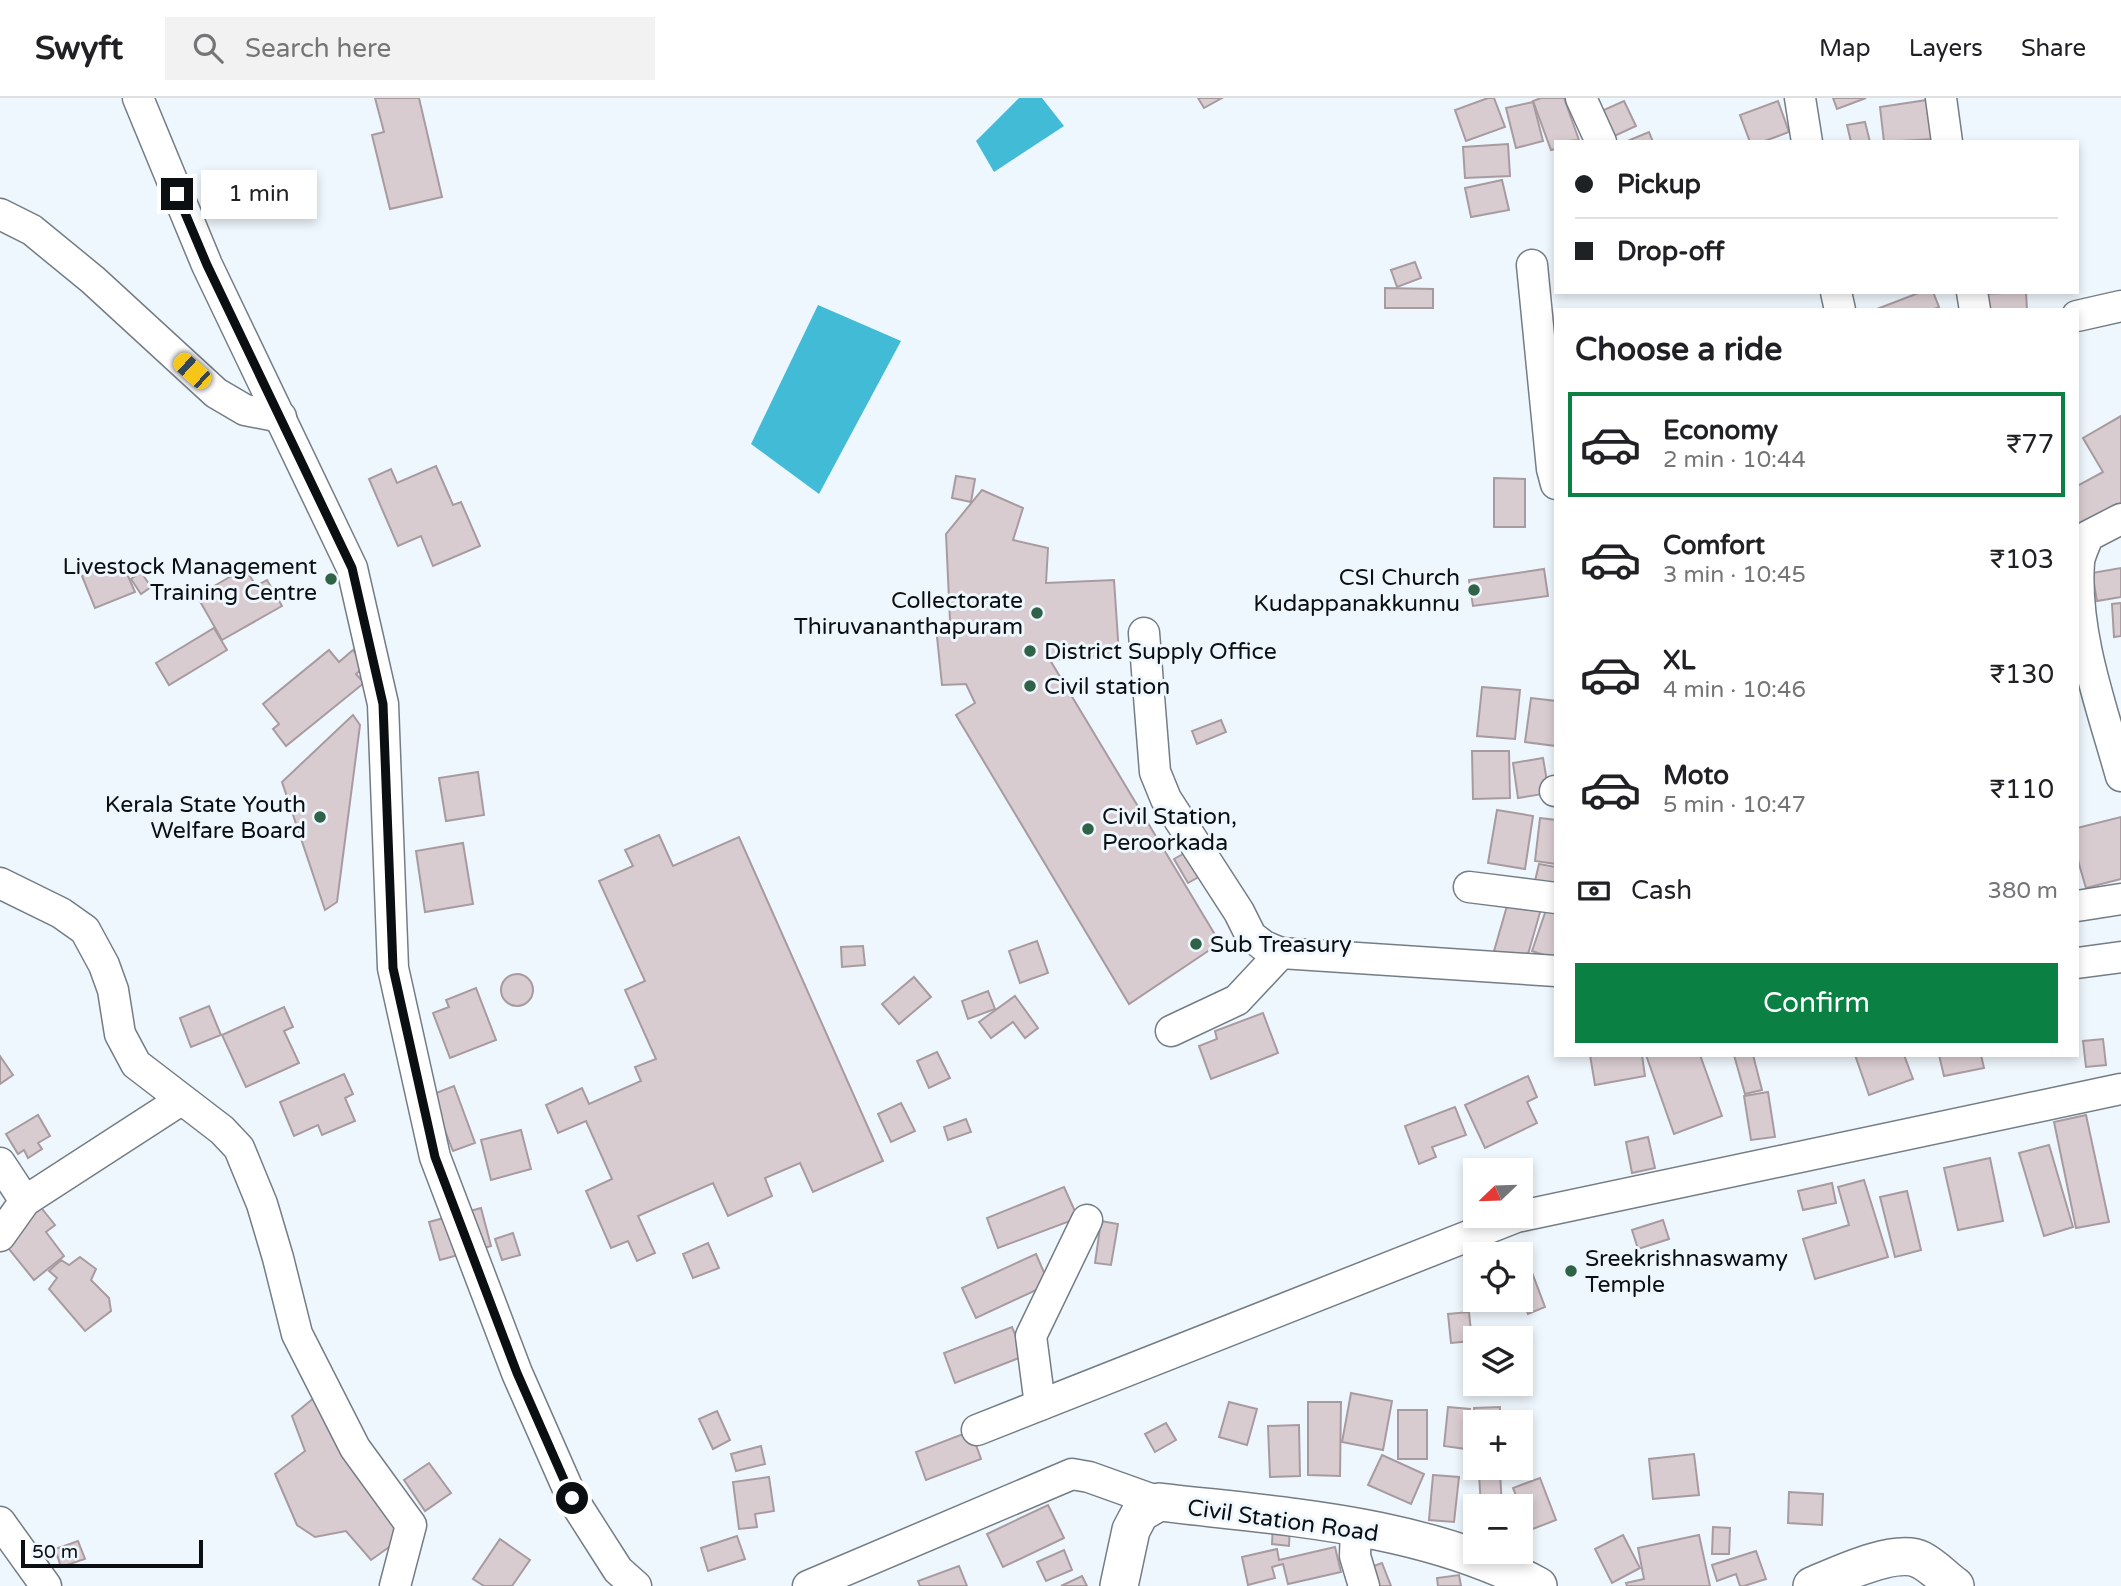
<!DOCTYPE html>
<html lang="en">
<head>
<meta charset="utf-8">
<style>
  :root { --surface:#fff; --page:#f2f2f2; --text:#202124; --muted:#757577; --line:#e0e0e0; --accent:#0b8043 }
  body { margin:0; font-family:"Varela Round",sans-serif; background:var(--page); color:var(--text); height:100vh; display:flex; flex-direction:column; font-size:26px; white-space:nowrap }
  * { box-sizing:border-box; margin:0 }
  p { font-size:23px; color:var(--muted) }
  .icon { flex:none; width:38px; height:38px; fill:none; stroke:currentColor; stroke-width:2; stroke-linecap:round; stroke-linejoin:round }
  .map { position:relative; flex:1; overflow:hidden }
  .panel { position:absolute; left:1554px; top:210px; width:525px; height:749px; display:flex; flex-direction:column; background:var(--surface); border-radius:0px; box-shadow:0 4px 10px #0003 }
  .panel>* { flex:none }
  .guide { position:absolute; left:1554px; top:42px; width:525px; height:154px; border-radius:0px; box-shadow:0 4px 10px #0003; display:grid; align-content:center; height:154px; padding:0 21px; background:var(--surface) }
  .needle { width:46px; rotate:247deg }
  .controls { position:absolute; left:1463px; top:1060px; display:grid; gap:14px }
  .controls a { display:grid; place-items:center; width:70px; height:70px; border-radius:0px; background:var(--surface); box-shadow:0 4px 10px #0003; font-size:35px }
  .scale { position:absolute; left:21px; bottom:18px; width:182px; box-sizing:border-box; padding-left:7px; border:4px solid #0c0f12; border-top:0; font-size:19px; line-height:24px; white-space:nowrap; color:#0c0f12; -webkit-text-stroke:5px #eef7fd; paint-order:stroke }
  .end { position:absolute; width:32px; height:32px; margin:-16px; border:9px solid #0c0f12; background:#fff; box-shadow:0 0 0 4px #fff }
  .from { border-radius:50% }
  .bubble { position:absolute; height:49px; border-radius:0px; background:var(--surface); box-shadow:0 4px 10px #0003; font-size:23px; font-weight:600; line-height:49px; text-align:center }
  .car { position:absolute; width:21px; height:42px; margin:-21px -10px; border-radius:9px; box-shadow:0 0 5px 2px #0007; background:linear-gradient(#f5c518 24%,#345 0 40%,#f5c518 0 76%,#345 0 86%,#f5c518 0) }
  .guide b { display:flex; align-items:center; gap:24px; height:66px; font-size:26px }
  .guide b+b { border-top:2px solid var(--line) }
  .guide i { width:18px; height:18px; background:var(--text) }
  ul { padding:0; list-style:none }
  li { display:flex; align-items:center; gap:21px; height:105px; margin:0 14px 10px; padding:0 7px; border:4px solid transparent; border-radius:0px }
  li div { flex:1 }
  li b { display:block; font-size:26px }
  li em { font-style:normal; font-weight:600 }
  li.active { border-color:var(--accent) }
  li>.icon { width:63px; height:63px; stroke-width:1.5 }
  h2 { padding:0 21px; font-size:32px; line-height:84px }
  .pay { display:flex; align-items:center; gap:18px; height:77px; padding:0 21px; font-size:26px }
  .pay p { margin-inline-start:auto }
  .cta { display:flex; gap:14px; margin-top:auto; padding:14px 21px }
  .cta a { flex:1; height:80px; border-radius:0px; background:var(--accent); color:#fff; font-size:28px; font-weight:600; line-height:80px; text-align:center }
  header { display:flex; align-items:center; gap:42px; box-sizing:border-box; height:98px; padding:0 35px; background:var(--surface); border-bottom:2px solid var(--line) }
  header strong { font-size:33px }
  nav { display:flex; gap:38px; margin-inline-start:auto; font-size:24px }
  .search { width:490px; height:63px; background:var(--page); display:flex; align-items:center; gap:18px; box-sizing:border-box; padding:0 24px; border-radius:0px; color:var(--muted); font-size:26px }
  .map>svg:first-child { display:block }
</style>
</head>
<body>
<header>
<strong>Swyft</strong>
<div class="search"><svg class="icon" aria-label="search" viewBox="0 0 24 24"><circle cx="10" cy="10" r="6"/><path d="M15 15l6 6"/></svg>Search here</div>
<nav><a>Map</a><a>Layers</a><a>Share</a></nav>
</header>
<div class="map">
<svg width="2121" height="1488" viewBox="0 0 2121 1488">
  <rect width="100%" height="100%" fill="#eef7fd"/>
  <g fill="#42bbd6">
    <polygon points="1019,0 1042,0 1064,28 994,74 976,43"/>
    <polygon points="818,207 901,243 819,396 751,346"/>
  </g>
  <g fill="#d9ccd1" stroke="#a89ba0" stroke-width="2">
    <polygon points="375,0 419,0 442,99 390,111 372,37 384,34"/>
    <polygon points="1198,0 1222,0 1204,10"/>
    <polygon points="1488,0 1494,0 1505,29 1466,43 1455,12"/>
    <polygon points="1541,0 1564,0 1579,42 1556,44 1556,51 1551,52 1533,3"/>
    <polygon points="1833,0 1866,0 1837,11"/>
    <polygon points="1927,2 1933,41 1884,44 1880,9"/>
    <polygon points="1624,3 1636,28 1608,41 1597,15"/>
    <polygon points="1778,3 1789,34 1762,44 1750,44 1740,17"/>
    <polygon points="1533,4 1543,43 1516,50 1506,10"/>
    <polygon points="1865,24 1870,44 1851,44 1847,27"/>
    <polygon points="1649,34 1653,44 1625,44"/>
    <polygon points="1508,46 1510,78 1465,80 1463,49"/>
    <polygon points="1502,82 1509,112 1471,119 1465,90"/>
    <polygon points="1415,164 1421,180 1397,189 1391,172"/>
    <polygon points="1385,190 1433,191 1433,210 1385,210"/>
    <polygon points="1921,194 1933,194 1939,209 1932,212 1877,211"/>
    <polygon points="2026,194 2027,212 1982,212 1981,196"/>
    <polygon points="2121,318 2121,405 2077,430 2077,388 2103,374 2083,340"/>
    <polygon points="436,368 453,407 461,404 480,448 433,468 421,438 398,448 369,381 391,371 397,385"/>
    <polygon points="956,378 975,381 971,404 952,400"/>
    <polygon points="1494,380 1525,381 1525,429 1494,429"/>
    <polygon points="982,392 1023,410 1013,442 1048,450 1046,485 1114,482 1119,556 1050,562 1220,845 1129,906 956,617 975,605 966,586 942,587 936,529 950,523 946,436"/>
    <polygon points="121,462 135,494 95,510 82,478"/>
    <polygon points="245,470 256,488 267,482 282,508 222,542 197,498"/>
    <polygon points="2121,470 2121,499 2097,503 2092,475"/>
    <polygon points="1544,471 1548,498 1473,508 1469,482"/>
    <polygon points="141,474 151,489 141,496 131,481"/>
    <polygon points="2121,505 2121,538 2114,539 2112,506"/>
    <polygon points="214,530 227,552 169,587 156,565"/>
    <polygon points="329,552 339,564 353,552 365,568 356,576 364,585 286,648 273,631 279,626 263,606"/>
    <polygon points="1482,589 1520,592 1515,641 1477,638"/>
    <polygon points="1531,600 1556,603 1556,648 1525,644"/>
    <polygon points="353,617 360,627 337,804 325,812 282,684"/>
    <polygon points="1221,622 1226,634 1197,646 1192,633"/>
    <polygon points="1472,653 1509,653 1510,700 1473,701"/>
    <polygon points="1543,660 1549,695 1518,700 1513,665"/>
    <polygon points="478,674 484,717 446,723 439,680"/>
    <polygon points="1497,712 1533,718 1525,771 1488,765"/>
    <polygon points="2121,719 2121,781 2086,790 2077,759 2077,730"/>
    <polygon points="1540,720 1556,722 1556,766 1535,763"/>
    <polygon points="659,737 673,768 739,739 883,1063 813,1094 800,1065 765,1080 772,1098 728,1118 713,1085 638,1118 655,1155 637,1163 628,1143 611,1150 586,1093 612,1081 586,1023 558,1035 546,1007 582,990 589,1006 641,983 635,969 656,961 625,892 645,883 599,783 633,768 625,752"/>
    <polygon points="463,745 473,806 425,814 416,753"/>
    <polygon points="1190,752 1204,776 1188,785 1174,761"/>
    <polygon points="1539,766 1556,769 1556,787 1535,783"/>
    <polygon points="1509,801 1541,811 1526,863 1494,853"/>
    <polygon points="1547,809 1556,812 1556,861 1532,853"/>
    <polygon points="1037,843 1048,875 1020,885 1009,853"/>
    <polygon points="863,848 865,867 842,869 841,849"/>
    <circle cx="517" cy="892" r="16"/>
    <polygon points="914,879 931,899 899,926 882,906"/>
    <polygon points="476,890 496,942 450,960 433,915 449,909 446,902"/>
    <polygon points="988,893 995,911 968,921 962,903"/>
    <polygon points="1015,898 1038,930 1025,940 1013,924 991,940 979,924"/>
    <polygon points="209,908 221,937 191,949 180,920"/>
    <polygon points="284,909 293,929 284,933 299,965 246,989 222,937"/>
    <polygon points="1263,915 1278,955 1211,981 1199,948 1217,941 1215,933"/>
    <polygon points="2103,941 2106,967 2086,969 2083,943"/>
    <polygon points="937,954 950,980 929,990 917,963"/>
    <polygon points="1590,957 1642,957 1645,978 1595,987"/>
    <polygon points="1646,957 1700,957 1722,1018 1674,1036"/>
    <polygon points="1734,957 1753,957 1762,992 1745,996"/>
    <polygon points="1855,957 1904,957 1913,981 1869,997"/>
    <polygon points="1939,957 1981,957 1984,970 1944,978"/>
    <polygon points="0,958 13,977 0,986"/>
    <polygon points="344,976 353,996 345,1000 355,1023 322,1037 318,1027 294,1038 280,1004"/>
    <polygon points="1528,978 1537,999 1527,1004 1537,1025 1485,1050 1465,1007"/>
    <polygon points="454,988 475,1045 453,1053 431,997"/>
    <polygon points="1768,994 1775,1039 1751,1042 1744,998"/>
    <polygon points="901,1005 915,1033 891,1044 878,1016"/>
    <polygon points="1455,1009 1466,1037 1432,1049 1436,1059 1419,1066 1405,1028"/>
    <polygon points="38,1017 50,1038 38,1045 42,1051 28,1060 24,1052 18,1056 6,1036"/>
    <polygon points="2086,1017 2109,1124 2076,1130 2054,1024"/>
    <polygon points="966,1021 971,1034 948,1042 944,1029"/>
    <polygon points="521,1032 531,1071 491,1082 481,1042"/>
    <polygon points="1648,1039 1655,1070 1632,1075 1626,1044"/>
    <polygon points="2049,1047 2073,1129 2044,1138 2019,1055"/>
    <polygon points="1990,1060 2003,1123 1958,1132 1944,1070"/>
    <polygon points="1864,1082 1888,1159 1815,1181 1803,1141 1849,1127 1838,1089"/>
    <polygon points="1832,1085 1836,1105 1803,1112 1798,1093"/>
    <polygon points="1064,1089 1078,1120 998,1150 987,1120"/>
    <polygon points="1907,1093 1921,1152 1895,1159 1880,1099"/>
    <polygon points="35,1102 55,1127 46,1134 64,1158 34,1182 0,1140"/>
    <polygon points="481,1110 491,1148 440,1162 429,1124"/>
    <polygon points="1663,1122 1669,1141 1638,1151 1632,1132"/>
    <polygon points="1101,1123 1118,1126 1111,1167 1095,1165"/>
    <polygon points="513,1135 520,1157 502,1162 495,1141"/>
    <polygon points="708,1145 719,1170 693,1180 683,1156"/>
    <polygon points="1036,1156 1049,1186 976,1220 962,1190"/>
    <polygon points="1525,1156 1545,1209 1528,1216 1521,1198 1521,1158"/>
    <polygon points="80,1159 96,1171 91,1182 109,1200 111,1213 85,1233 49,1191 57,1180 49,1173 61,1162 69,1167"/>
    <polygon points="1469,1214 1472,1243 1451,1245 1448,1216"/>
    <polygon points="1012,1229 1024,1258 955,1285 944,1255"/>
    <polygon points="321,1294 406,1437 371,1462 346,1433 315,1439 297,1427 275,1376 305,1353 292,1318"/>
    <polygon points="1351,1295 1392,1303 1383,1352 1342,1344"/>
    <polygon points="1229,1304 1257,1311 1247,1347 1219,1339"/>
    <polygon points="1308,1304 1341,1304 1340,1378 1308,1377"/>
    <polygon points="1448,1309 1470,1311 1466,1351 1444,1348"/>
    <polygon points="1500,1309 1500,1325 1475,1325 1475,1346 1474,1310"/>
    <rect x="1398" y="1312" width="29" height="49"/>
    <polygon points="717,1313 730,1342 713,1351 699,1321"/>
    <polygon points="1166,1325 1176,1342 1155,1354 1145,1336"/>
    <polygon points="1299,1327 1300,1378 1270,1379 1268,1328"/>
    <polygon points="971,1333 981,1361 926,1382 916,1354"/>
    <polygon points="761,1348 765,1366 736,1373 731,1356"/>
    <polygon points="1694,1356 1699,1397 1653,1401 1649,1361"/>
    <polygon points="1382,1357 1424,1376 1411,1406 1368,1387"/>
    <polygon points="429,1365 451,1395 425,1413 404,1382"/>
    <polygon points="1500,1374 1502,1409 1481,1409 1479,1376"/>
    <polygon points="1433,1377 1459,1379 1454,1424 1429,1422"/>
    <polygon points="769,1379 774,1413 755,1416 757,1429 739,1431 733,1384"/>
    <polygon points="1540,1380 1556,1422 1530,1432 1513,1390"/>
    <polygon points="1789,1394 1823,1396 1822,1427 1788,1425"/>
    <polygon points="1048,1407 1064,1440 1003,1469 987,1436"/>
    <polygon points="1273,1426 1290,1427 1289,1448 1272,1446"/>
    <polygon points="1713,1429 1730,1430 1729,1456 1712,1456"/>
    <polygon points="1623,1437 1640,1470 1612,1485 1595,1451"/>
    <polygon points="1699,1437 1710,1488 1627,1488 1626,1485 1644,1481 1638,1450"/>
    <polygon points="737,1438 745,1461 708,1473 701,1450"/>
    <polygon points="500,1441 530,1462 512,1488 484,1488 473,1481"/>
    <polygon points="78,1443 85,1461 61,1469 55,1451"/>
    <polygon points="1335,1449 1341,1474 1288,1486 1283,1466 1272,1469 1275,1480 1248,1487 1242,1459 1277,1451 1279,1462"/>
    <polygon points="1064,1452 1072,1472 1046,1483 1037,1464"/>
    <polygon points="1756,1453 1766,1481 1744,1488 1740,1488 1736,1476 1717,1483 1712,1467"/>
    <polygon points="1382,1465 1391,1488 1368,1488 1362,1472"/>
    <polygon points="959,1468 967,1488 920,1488 918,1483"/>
    <polygon points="1459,1477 1461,1488 1438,1488 1437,1480"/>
    <polygon points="1082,1478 1087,1488 1061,1488"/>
  </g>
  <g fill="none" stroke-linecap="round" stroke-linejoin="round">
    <g stroke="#747d85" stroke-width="33">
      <g id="minor">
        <polyline points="138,0 207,167 352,470 383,606 393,870 435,1059 517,1275 572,1400 618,1472 636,1488"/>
        <polyline points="1581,0 1601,44"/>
        <polyline points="1800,0 1807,44"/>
        <polyline points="1941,0 1947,44"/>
        <polyline points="0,116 32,132 93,182 216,295 245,312 281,319"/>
        <polyline points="1532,167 1552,371 1556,386"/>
        <polyline points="1836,194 1840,212"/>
        <polyline points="1972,194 1975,212"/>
        <polyline points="2077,218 2121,208"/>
        <path d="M2121 421 2088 438C2085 447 2080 456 2079 464 2074 536 2102 610 2121 678"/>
        <polyline points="1144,535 1155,674 1166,701 1239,814 1251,838 1264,848 1281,855 1556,873"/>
        <polyline points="1555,693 1556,693"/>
        <polyline points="0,785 61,815 85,832 104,867 113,892 120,936 136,966 222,1032 239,1050 262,1106 278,1160 297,1236 355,1350 411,1427 395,1488"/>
        <polyline points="1469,789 1556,800"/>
        <polyline points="2077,808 2121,801"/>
        <polyline points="2077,865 2121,859"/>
        <polyline points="1171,933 1237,902 1281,855"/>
        <polyline points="0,1065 25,1103"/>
        <polyline points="1521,1118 2121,991"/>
        <polyline points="0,1138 25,1103 181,1002"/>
        <polyline points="1040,1307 1031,1238 1087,1122"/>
        <polyline points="977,1332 1519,1118"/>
        <polyline points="0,1424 46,1488"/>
        <polyline points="1356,1429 1355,1458 1364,1488"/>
        <polyline points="808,1488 1072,1376 1089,1379 1159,1404"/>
      </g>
    </g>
    <g stroke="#747d85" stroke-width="40">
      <g id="major">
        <path d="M1119 1488 1131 1432 1140 1415 1159 1404C1287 1419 1423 1426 1538 1488"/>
        <path d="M1812 1488C1836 1478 1896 1449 1921 1462 1933 1468 1944 1480 1955 1488"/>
      </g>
    </g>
    <use href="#minor" stroke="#fff" stroke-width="30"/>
    <use href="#major" stroke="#fff" stroke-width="37"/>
  </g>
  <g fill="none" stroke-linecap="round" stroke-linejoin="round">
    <polyline stroke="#0c0f12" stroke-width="9" points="177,96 207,167 352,470 383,606 393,870 435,1059 517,1275 572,1400"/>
  </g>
  <g fill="#2f6246" stroke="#eef7fd" stroke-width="2.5">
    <circle cx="331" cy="481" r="7"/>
    <circle cx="1474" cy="492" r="7"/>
    <circle cx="1037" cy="515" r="7"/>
    <circle cx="1030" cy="553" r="7"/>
    <circle cx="1030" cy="588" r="7"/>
    <circle cx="320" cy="719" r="7"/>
    <circle cx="1088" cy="731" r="7"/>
    <circle cx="1196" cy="846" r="7"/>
    <circle cx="1571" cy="1173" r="7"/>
  </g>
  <g text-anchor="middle" stroke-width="6" stroke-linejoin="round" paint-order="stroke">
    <g font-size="23" fill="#0c0f12" stroke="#eef7fd" text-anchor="start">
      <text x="317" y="476" text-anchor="end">Livestock Management<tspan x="317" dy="26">Training Centre</tspan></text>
      <text x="1460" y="487" text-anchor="end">CSI Church<tspan x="1460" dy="26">Kudappanakkunnu</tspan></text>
      <text x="1023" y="510" text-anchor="end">Collectorate<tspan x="1023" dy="26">Thiruvananthapuram</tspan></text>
      <text x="1044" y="561">District Supply Office</text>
      <text x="1044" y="596">Civil station</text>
      <text x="306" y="714" text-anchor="end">Kerala State Youth<tspan x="306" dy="26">Welfare Board</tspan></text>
      <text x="1102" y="726">Civil Station,<tspan x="1102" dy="26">Peroorkada</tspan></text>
      <text x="1210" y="854">Sub Treasury</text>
      <text x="1585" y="1168">Sreekrishnaswamy<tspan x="1585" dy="26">Temple</tspan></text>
    </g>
    <g font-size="23" fill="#0c0f12" stroke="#eef7fd">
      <text transform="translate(1283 1422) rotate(8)" y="8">Civil Station Road</text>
    </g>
  </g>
</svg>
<div class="controls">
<a><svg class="needle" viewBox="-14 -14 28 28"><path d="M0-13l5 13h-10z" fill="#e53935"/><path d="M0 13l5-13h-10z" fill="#757577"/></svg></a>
<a><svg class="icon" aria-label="locate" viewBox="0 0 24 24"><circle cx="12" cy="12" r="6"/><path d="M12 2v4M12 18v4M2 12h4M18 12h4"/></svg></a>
<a><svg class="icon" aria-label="layers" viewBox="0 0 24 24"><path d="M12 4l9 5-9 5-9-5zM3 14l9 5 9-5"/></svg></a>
<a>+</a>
<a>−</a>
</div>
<div class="scale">50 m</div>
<i class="end from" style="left:572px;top:1400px"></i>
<i class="end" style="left:177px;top:96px"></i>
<div class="bubble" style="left:201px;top:72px;width:116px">1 min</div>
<i class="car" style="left:192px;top:273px;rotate:312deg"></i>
<div class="guide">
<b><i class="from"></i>Pickup</b>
<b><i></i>Drop-off</b>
</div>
<section class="panel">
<h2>Choose a ride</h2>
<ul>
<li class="active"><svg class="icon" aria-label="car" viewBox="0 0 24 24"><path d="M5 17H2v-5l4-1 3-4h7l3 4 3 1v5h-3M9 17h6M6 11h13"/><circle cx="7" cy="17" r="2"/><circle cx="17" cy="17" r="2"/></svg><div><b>Economy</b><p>2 min · 10:44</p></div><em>₹77</em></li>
<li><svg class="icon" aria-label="car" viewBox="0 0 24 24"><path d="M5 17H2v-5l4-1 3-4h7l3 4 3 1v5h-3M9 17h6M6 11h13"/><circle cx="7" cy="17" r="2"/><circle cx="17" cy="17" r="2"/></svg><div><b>Comfort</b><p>3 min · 10:45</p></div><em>₹103</em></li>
<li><svg class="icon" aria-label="car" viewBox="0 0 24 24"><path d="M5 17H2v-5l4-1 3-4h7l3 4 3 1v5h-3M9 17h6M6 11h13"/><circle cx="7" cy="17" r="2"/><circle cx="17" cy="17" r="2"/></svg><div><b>XL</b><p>4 min · 10:46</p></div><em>₹130</em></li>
<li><svg class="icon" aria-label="car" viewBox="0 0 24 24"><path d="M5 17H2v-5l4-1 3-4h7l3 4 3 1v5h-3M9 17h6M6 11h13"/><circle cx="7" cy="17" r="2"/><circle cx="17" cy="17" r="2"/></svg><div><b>Moto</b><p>5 min · 10:47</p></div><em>₹110</em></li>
</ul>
<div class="pay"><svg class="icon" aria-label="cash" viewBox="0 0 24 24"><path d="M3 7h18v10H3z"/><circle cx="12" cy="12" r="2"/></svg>Cash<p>380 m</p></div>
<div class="cta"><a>Confirm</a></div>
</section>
</div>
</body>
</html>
